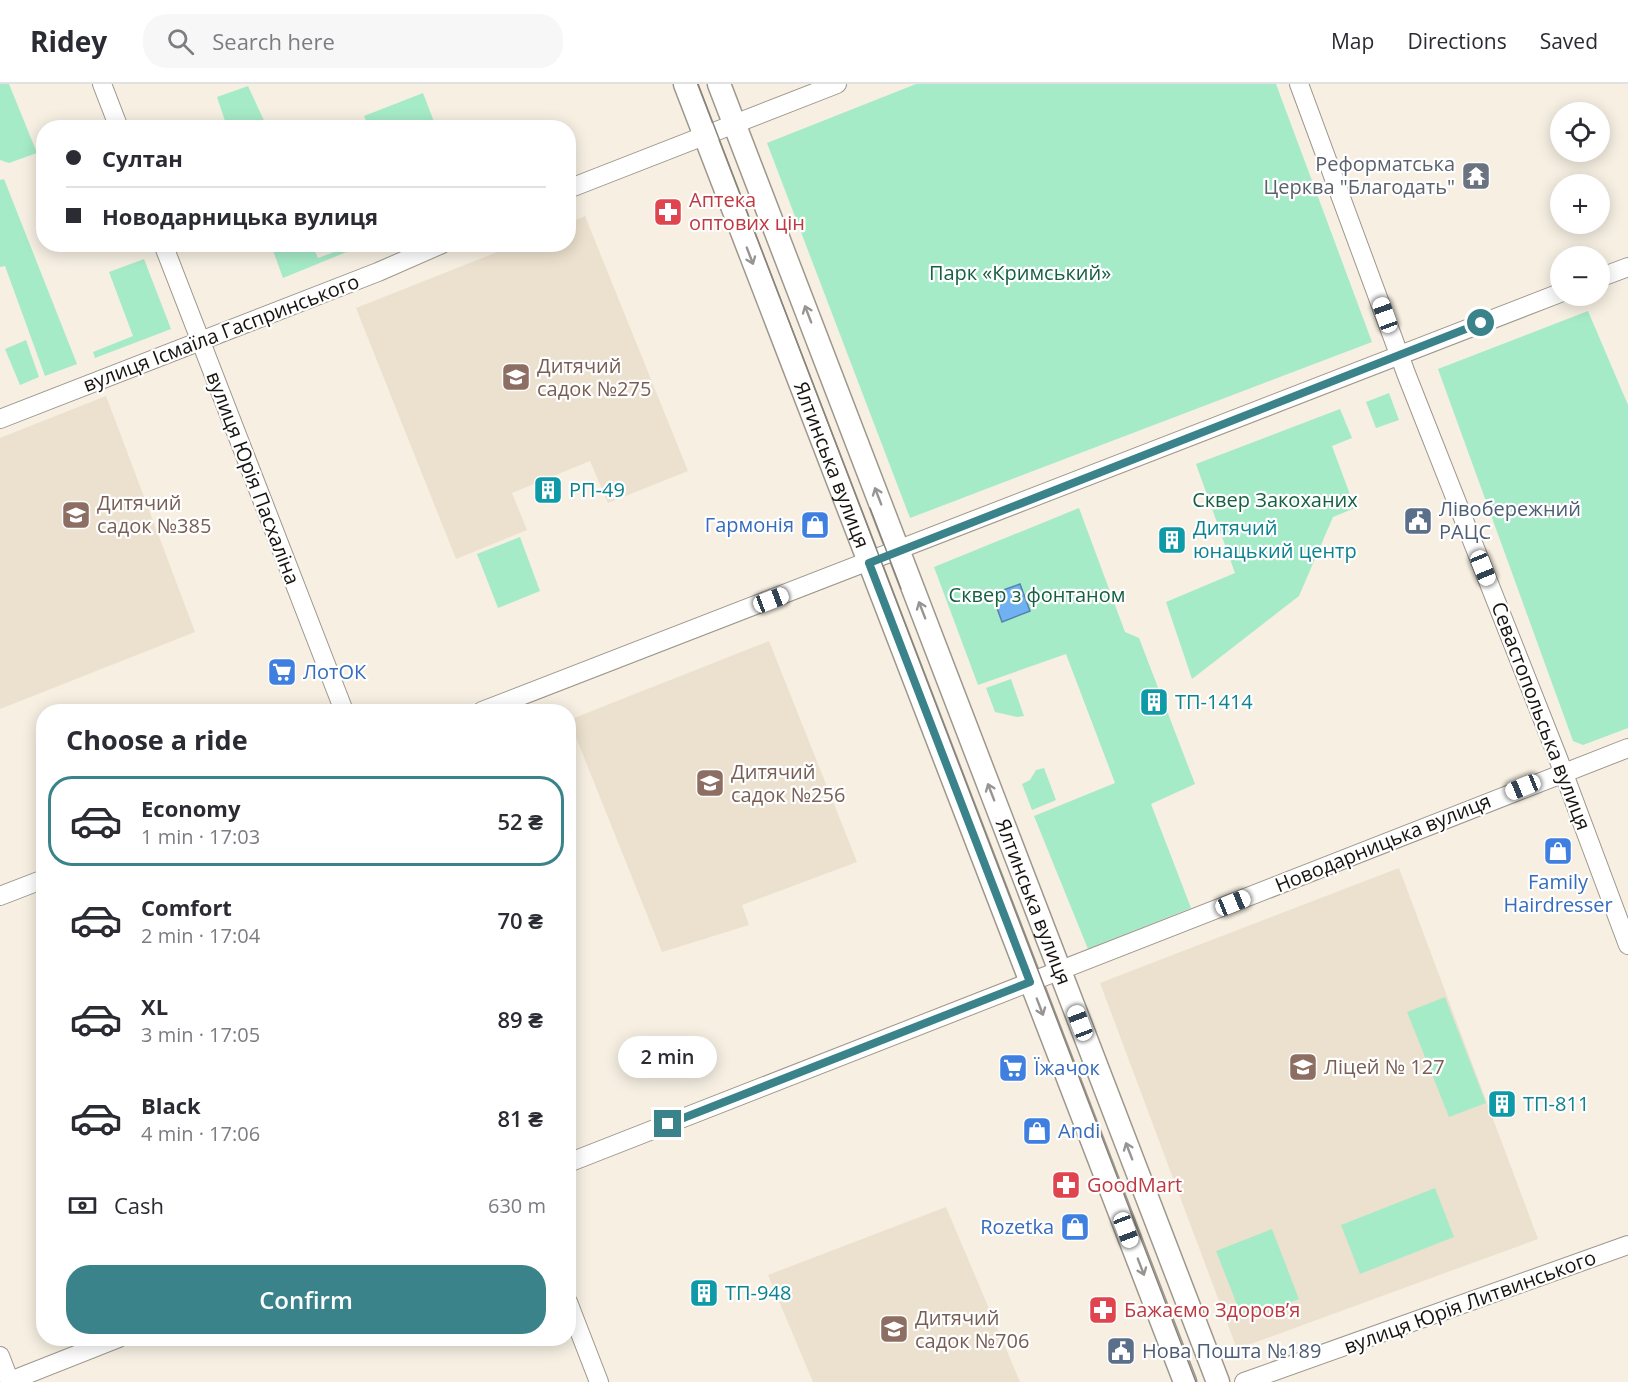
<!DOCTYPE html>
<html lang="en">
<head>
<meta charset="utf-8">
<style>
  :root { --surface:#fff; --page:#f7f7f7; --text:#2b2b33; --muted:#7c7c81; --line:#e1e1e2; --accent:#3b838a }
  body { margin:0; font-family:"Open Sans",sans-serif; background:var(--page); color:var(--text); height:100vh; display:flex; flex-direction:column; font-size:22px; white-space:nowrap }
  * { box-sizing:border-box; margin:0 }
  p { font-size:20px; color:var(--muted) }
  .icon { flex:none; width:33px; height:33px; fill:none; stroke:currentColor; stroke-width:2; stroke-linecap:round; stroke-linejoin:round }
  .map { position:relative; flex:1; overflow:hidden }
  .side { position:absolute; left:36px; top:620px; width:540px; height:642px; display:flex; flex-direction:column; background:var(--surface); border-radius:24px; box-shadow:0 3px 15px #0003 }
  .side>* { flex:none }
  .guide { position:absolute; left:36px; top:36px; width:540px; height:132px; border-radius:24px; box-shadow:0 3px 15px #0003; display:grid; align-content:center; height:132px; padding:0 30px; background:var(--surface) }
  .buttons { position:absolute; left:1550px; top:18px; display:grid; gap:12px }
  .buttons a { display:grid; place-items:center; width:60px; height:60px; border-radius:50%; background:var(--surface); box-shadow:0 3px 15px #0003; font-size:30px }
  .end { position:absolute; width:27px; height:27px; margin:-14px; border:8px solid #3b838a; background:#fff; box-shadow:0 0 0 3px #fff }
  .from { border-radius:50% }
  .bubble { position:absolute; height:42px; border-radius:21px; background:var(--surface); box-shadow:0 3px 15px #0003; font-size:20px; font-weight:600; line-height:42px; text-align:center }
  .car { position:absolute; width:18px; height:36px; margin:-18px -9px; border-radius:8px; box-shadow:0 0 4px 2px #0007; background:linear-gradient(#fff 24%,#345 0 40%,#fff 0 76%,#345 0 86%,#fff 0) }
  .guide b { display:flex; align-items:center; gap:21px; height:57px; font-size:22px }
  .guide b+b { border-top:2px solid var(--line) }
  .guide i { width:15px; height:15px; background:var(--text) }
  ul { padding:0; list-style:none }
  li { display:flex; align-items:center; gap:18px; height:90px; margin:0 12px 9px; padding:0 18px; border:3px solid transparent; border-radius:24px }
  li div { flex:1 }
  li b { display:block; font-size:22px }
  li em { font-style:normal; font-weight:600 }
  li.selected { border-color:var(--accent) }
  li>.icon { width:54px; height:54px; stroke-width:1.5 }
  h2 { padding:0 30px; font-size:27px; line-height:72px }
  .pay { display:flex; align-items:center; gap:15px; height:66px; padding:0 30px; font-size:22px }
  .pay p { margin-inline-start:auto }
  .action { display:flex; gap:12px; margin-top:auto; padding:12px 30px }
  .action a { flex:1; height:69px; border-radius:24px; background:var(--accent); color:#fff; font-size:24px; font-weight:600; line-height:69px; text-align:center }
  header { display:flex; align-items:center; gap:36px; box-sizing:border-box; height:84px; padding:0 30px; background:var(--surface); border-bottom:2px solid var(--line) }
  header strong { font-size:28px }
  nav { display:flex; gap:33px; margin-inline-start:auto; font-size:21px }
  .search { width:420px; height:54px; background:var(--page); display:flex; align-items:center; gap:15px; box-sizing:border-box; padding:0 21px; border-radius:24px; color:var(--muted); font-size:22px }
  .map>svg:first-child { display:block }
</style>
</head>
<body>
<header>
<strong>Ridey</strong>
<div class="search"><svg class="icon" aria-label="search" viewBox="0 0 24 24"><circle cx="10" cy="10" r="6"/><path d="M15 15l6 6"/></svg>Search here</div>
<nav><a>Map</a><a>Directions</a><a>Saved</a></nav>
</header>
<div class="map">
<svg width="1628" height="1298" viewBox="0 0 1628 1298">
  <rect width="100%" height="100%" fill="#f6efe2"/>
  <g fill="#ece1ce">
    <polygon points="585,132 688,387 608,419 590,377 512,409 527,446 456,475 356,224 515,161 568,160 569,139"/>
    <polygon points="106,312 195,548 0,625 0,354"/>
    <polygon points="769,557 857,778 742,821 749,841 662,868 569,636"/>
    <polygon points="1399,784 1538,1155 1237,1265 1100,899"/>
    <polygon points="946,1123 1020,1298 813,1298 768,1191"/>
  </g>
  <g fill="#a6ebc8">
    <polygon points="0,0 9,0 37,69 9,79 0,76"/>
    <polygon points="916,0 1276,0 1372,258 910,434 767,59"/>
    <polygon points="248,2 267,43 227,43 217,13"/>
    <polygon points="423,9 436,43 369,43 364,32"/>
    <polygon points="4,95 77,280 45,292 5,182 0,183 0,96"/>
    <polygon points="271,161 312,161 318,174 348,163 349,167 283,194"/>
    <polygon points="144,175 171,245 95,274 93,268 133,252 109,188"/>
    <polygon points="1588,227 1628,321 1628,644 1583,661 1573,657 1438,285"/>
    <polygon points="26,256 39,293 20,301 5,265"/>
    <polygon points="1389,309 1399,336 1376,344 1366,318"/>
    <polygon points="1340,325 1352,354 1332,362 1355,424 1333,433 1299,512 1192,595 1166,518 1235,489 1196,380"/>
    <polygon points="1079,424 1125,548 1139,554 1195,700 1151,720 1191,824 1088,865 1034,732 1115,699 1066,570 978,601 934,483"/>
    <polygon points="520,453 540,507 498,524 477,470"/>
    <polygon points="1011,595 1024,632 1017,633 995,628 986,604"/>
    <polygon points="1044,684 1056,716 1032,726 1022,700 1030,696 1036,686"/>
    <polygon points="1445,913 1486,1019 1449,1033 1407,928"/>
    <polygon points="1435,1104 1454,1153 1360,1190 1341,1141"/>
    <polygon points="1272,1145 1299,1215 1243,1236 1216,1167"/>
  </g>
  <polygon fill="#70b2f1" stroke="#5583ae" stroke-width="1.5" points="1020,500 1030,527 1002,538 992,510"/>
  <g fill="none" stroke-linecap="round" stroke-linejoin="round">
    <g stroke="#9e978c" stroke-width="20">
      <g id="minor">
        <polyline points="102,0 119,44"/>
        <polyline points="1299,0 1407,292 1558,674 1628,861"/>
        <polyline points="568,105 837,0"/>
        <polyline points="163,160 344,627"/>
        <polyline points="1599,194 1628,183"/>
        <polyline points="0,335 378,188 442,160"/>
        <polyline points="482,627 1560,209"/>
        <polyline points="0,812 44,795"/>
        <polyline points="568,1079 1628,664"/>
        <polyline points="568,1218 599,1298"/>
        <polyline points="0,1272 10,1298"/>
        <polyline points="10,1297 119,1254"/>
        <polyline points="1244,1298 1628,1161"/>
      </g>
    </g>
    <g stroke="#9e978c" stroke-width="25">
      <g id="tertiary">
        <path id="s1" d="M685 0 1185 1298"/>
        <path id="s2" d="M719 0 1218 1298"/>
      </g>
    </g>
    <use href="#minor" stroke="#fff" stroke-width="18"/>
    <use href="#tertiary" stroke="#fff" stroke-width="22"/>
    <g stroke="#89847b" stroke-width="1.5">
      <polyline points="698,0 1196,1298"/>
      <polyline points="870,424 901,505"/>
    </g>
  </g>
  <defs><path id="oneway-shaft" d="M-6 0H5M1.5-3L5.5 0L1.5 3" fill="none" stroke-width="1.6" stroke-linecap="round" stroke-linejoin="round" transform="scale(1.5)"/></defs>
  <g stroke="#979593">
    <use href="#oneway-shaft" transform="translate(750 172) rotate(69)"/>
    <use href="#oneway-shaft" transform="translate(808 230) rotate(-111)"/>
    <use href="#oneway-shaft" transform="translate(878 412) rotate(-111)"/>
    <use href="#oneway-shaft" transform="translate(922 526) rotate(-111)"/>
    <use href="#oneway-shaft" transform="translate(991 708) rotate(-111)"/>
    <use href="#oneway-shaft" transform="translate(1040 923) rotate(69)"/>
    <use href="#oneway-shaft" transform="translate(1129 1067) rotate(-111)"/>
    <use href="#oneway-shaft" transform="translate(1141 1183) rotate(69)"/>
  </g>
  <g fill="none" stroke-linecap="round" stroke-linejoin="round">
    <polyline stroke="#3b838a" stroke-width="8" points="668,1040 1030,898 869,479 1481,239"/>
  </g>
  <defs>
    <g id="temple-square" transform="scale(1.5)"><rect x="-9" y="-9" width="18" height="18" rx="4" fill="#6b7280" stroke="#fff"/><path d="M0-6L5-2H3V0L6.5 2.5H4V6H1.5V3h-3V6H-4V2.5H-6.5L-3 0V-2H-5Z" fill="#fff"/></g>
    <g id="pharmacy-square" transform="scale(1.5)"><rect x="-9" y="-9" width="18" height="18" rx="4" fill="#e0444e" stroke="#fff"/><path d="M-2-6h4v4h4v4h-4v4h-4v-4h-4v-4h4Z" fill="#fff"/></g>
    <g id="school-square" transform="scale(1.5)"><rect x="-9" y="-9" width="18" height="18" rx="4" fill="#8d6e63" stroke="#fff"/><path d="M0-5L7-2L0 1L-7-2ZM-4 1L0 2.5L4 1V4Q0 6-4 4Z" fill="#fff"/></g>
    <g id="building-square" transform="scale(1.5)"><rect x="-9" y="-9" width="18" height="18" rx="4" fill="#0f9aa8" stroke="#fff"/><path d="M-4-6H4V6H1V3H-1V6H-4ZM-2.5-4.3h1.7v1.8h-1.7ZM.8-4.3h1.7v1.8H.8ZM-2.5-1h1.7V.8h-1.7ZM.8-1h1.7V.8H.8Z" fill="#fff"/></g>
    <g id="civic-square" transform="scale(1.5)"><rect x="-9" y="-9" width="18" height="18" rx="4" fill="#5c6f8a" stroke="#fff"/><path d="M-.6-6.5H3V-4.5H.6V-3L4-1V1h2V6H-6V1h2V-1L-.6-3ZM-1.2 2.5V6h2.4V2.5Z" fill="#fff"/></g>
    <g id="shop-square" transform="scale(1.5)"><rect x="-9" y="-9" width="18" height="18" rx="4" fill="#3f7fe0" stroke="#fff"/><path d="M-5-2.5h2.3a2.7 3.5 0 0 1 5.4 0H5L5.5 6h-11ZM-1.5-2.5h3a1.5 2.3 0 0 0-3 0Z" fill="#fff"/></g>
    <g id="supermarket-square" transform="scale(1.5)"><rect x="-9" y="-9" width="18" height="18" rx="4" fill="#3f7fe0" stroke="#fff"/><path d="M-6-5.5h2.5l.6 2H6L4.5 2H-2.5L-4.4-4H-6ZM-1.5 3.2a1.3 1.3 0 1 0 .1 0ZM3 3.2a1.3 1.3 0 1 0 .1 0Z" fill="#fff"/></g>
  </defs>
  <g fill-rule="evenodd">
    <use href="#temple-square" x="1476" y="92"/>
    <use href="#pharmacy-square" x="668" y="128"/>
    <use href="#school-square" x="516" y="293"/>
    <use href="#building-square" x="548" y="406"/>
    <use href="#school-square" x="76" y="431"/>
    <use href="#civic-square" x="1418" y="437"/>
    <use href="#shop-square" x="815" y="441"/>
    <use href="#building-square" x="1172" y="456"/>
    <use href="#supermarket-square" x="282" y="588"/>
    <use href="#building-square" x="1154" y="618"/>
    <use href="#school-square" x="710" y="699"/>
    <use href="#shop-square" x="1558" y="767"/>
    <use href="#school-square" x="1303" y="983"/>
    <use href="#supermarket-square" x="1013" y="984"/>
    <use href="#building-square" x="1502" y="1020"/>
    <use href="#shop-square" x="1037" y="1047"/>
    <use href="#pharmacy-square" x="1066" y="1101"/>
    <use href="#shop-square" x="1075" y="1143"/>
    <use href="#building-square" x="704" y="1209"/>
    <use href="#pharmacy-square" x="1103" y="1226"/>
    <use href="#school-square" x="894" y="1245"/>
    <use href="#civic-square" x="1121" y="1267"/>
  </g>
  <g text-anchor="middle" stroke-width="4.5" stroke-linejoin="round" paint-order="stroke">
    <g font-size="20" fill="#5b616d" stroke="#fff" text-anchor="end">
      <text x="1455" y="87">Реформатська<tspan x="1455" dy="23">Церква "Благодать"</tspan></text>
    </g>
    <g font-size="20" fill="#be3a42" stroke="#fff" text-anchor="start">
      <text x="689" y="123">Аптека<tspan x="689" dy="23">оптових цін</tspan></text>
      <text x="1087" y="1108">GoodMart</text>
      <text x="1124" y="1233">Бажаємо Здоров’я</text>
    </g>
    <g font-size="20" fill="#165f42" stroke="#fff">
      <text x="1020" y="196">Парк «Кримський»</text>
      <text x="1275" y="423">Сквер Закоханих</text>
      <text x="1037" y="518">Сквер з фонтаном</text>
    </g>
    <g font-size="20" fill="#171410" stroke="#fff">
      <text transform="translate(221 249) rotate(-21)" y="7">вулиця Ісмаїла Гаспринського</text>
      <text dy="7" stroke="none"><textPath href="#s1" startOffset="408">Ялтинська вулиця</textPath></text>
      <text transform="translate(253 394) rotate(69)" y="7">вулиця Юрія Пасхаліна</text>
      <text transform="translate(1541 632) rotate(69)" y="7">Севастопольська вулиця</text>
      <text transform="translate(1383 759) rotate(-22)" y="7">Новодарницька вулиця</text>
      <text dy="7" stroke="none"><textPath href="#s2" startOffset="876">Ялтинська вулиця</textPath></text>
      <text transform="translate(1470 1218) rotate(-20)" y="7">вулиця Юрія Литвинського</text>
    </g>
    <g font-size="20" fill="#785e54" stroke="#fff" text-anchor="start">
      <text x="537" y="289">Дитячий<tspan x="537" dy="23">садок №275</tspan></text>
      <text x="97" y="426">Дитячий<tspan x="97" dy="23">садок №385</tspan></text>
      <text x="731" y="695">Дитячий<tspan x="731" dy="23">садок №256</tspan></text>
      <text x="1324" y="990">Ліцей № 127</text>
      <text x="915" y="1241">Дитячий<tspan x="915" dy="23">садок №706</tspan></text>
    </g>
    <g font-size="20" fill="#0d838f" stroke="#fff" text-anchor="start">
      <text x="569" y="413">РП-49</text>
      <text x="1193" y="451">Дитячий<tspan x="1193" dy="23">юнацький центр</tspan></text>
      <text x="1175" y="625">ТП-1414</text>
      <text x="1523" y="1027">ТП-811</text>
      <text x="725" y="1216">ТП-948</text>
    </g>
    <g font-size="20" fill="#4e5e75" stroke="#fff" text-anchor="start">
      <text x="1439" y="432">Лівобережний<tspan x="1439" dy="23">РАЦС</tspan></text>
      <text x="1142" y="1274">Нова Пошта №189</text>
    </g>
    <g font-size="20" fill="#366cbe" stroke="#fff" text-anchor="start">
      <text x="794" y="448" text-anchor="end">Гармонія</text>
      <text x="303" y="595">ЛотОК</text>
      <text x="1558" y="805" text-anchor="middle">Family<tspan x="1558" dy="23">Hairdresser</tspan></text>
      <text x="1034" y="991">Їжачок</text>
      <text x="1058" y="1054">Andi</text>
      <text x="1054" y="1150" text-anchor="end">Rozetka</text>
    </g>
  </g>
</svg>
<div class="buttons">
<a><svg class="icon" aria-label="locate" viewBox="0 0 24 24"><circle cx="12" cy="12" r="6"/><path d="M12 2v4M12 18v4M2 12h4M18 12h4"/></svg></a>
<a>+</a>
<a>−</a>
</div>
<i class="end from" style="left:1481px;top:239px"></i>
<i class="end" style="left:668px;top:1040px"></i>
<div class="bubble" style="left:618px;top:952px;width:99px">2 min</div>
<i class="car" style="left:1385px;top:231px;rotate:340deg"></i>
<i class="car" style="left:1483px;top:484px;rotate:158deg"></i>
<i class="car" style="left:771px;top:516px;rotate:69deg"></i>
<i class="car" style="left:1523px;top:703px;rotate:248deg"></i>
<i class="car" style="left:1233px;top:819px;rotate:68deg"></i>
<i class="car" style="left:1080px;top:939px;rotate:339deg"></i>
<i class="car" style="left:1126px;top:1146px;rotate:159deg"></i>
<div class="guide">
<b><i class="from"></i>Султан</b>
<b><i></i>Новодарницька вулиця</b>
</div>
<section class="side">
<h2>Choose a ride</h2>
<ul>
<li class="selected"><svg class="icon" aria-label="car" viewBox="0 0 24 24"><path d="M5 17H2v-5l4-1 3-4h7l3 4 3 1v5h-3M9 17h6M6 11h13"/><circle cx="7" cy="17" r="2"/><circle cx="17" cy="17" r="2"/></svg><div><b>Economy</b><p>1 min · 17:03</p></div><em>52 ₴</em></li>
<li><svg class="icon" aria-label="car" viewBox="0 0 24 24"><path d="M5 17H2v-5l4-1 3-4h7l3 4 3 1v5h-3M9 17h6M6 11h13"/><circle cx="7" cy="17" r="2"/><circle cx="17" cy="17" r="2"/></svg><div><b>Comfort</b><p>2 min · 17:04</p></div><em>70 ₴</em></li>
<li><svg class="icon" aria-label="car" viewBox="0 0 24 24"><path d="M5 17H2v-5l4-1 3-4h7l3 4 3 1v5h-3M9 17h6M6 11h13"/><circle cx="7" cy="17" r="2"/><circle cx="17" cy="17" r="2"/></svg><div><b>XL</b><p>3 min · 17:05</p></div><em>89 ₴</em></li>
<li><svg class="icon" aria-label="car" viewBox="0 0 24 24"><path d="M5 17H2v-5l4-1 3-4h7l3 4 3 1v5h-3M9 17h6M6 11h13"/><circle cx="7" cy="17" r="2"/><circle cx="17" cy="17" r="2"/></svg><div><b>Black</b><p>4 min · 17:06</p></div><em>81 ₴</em></li>
</ul>
<div class="pay"><svg class="icon" aria-label="cash" viewBox="0 0 24 24"><path d="M3 7h18v10H3z"/><circle cx="12" cy="12" r="2"/></svg>Cash<p>630 m</p></div>
<div class="action"><a>Confirm</a></div>
</section>
</div>
</body>
</html>
